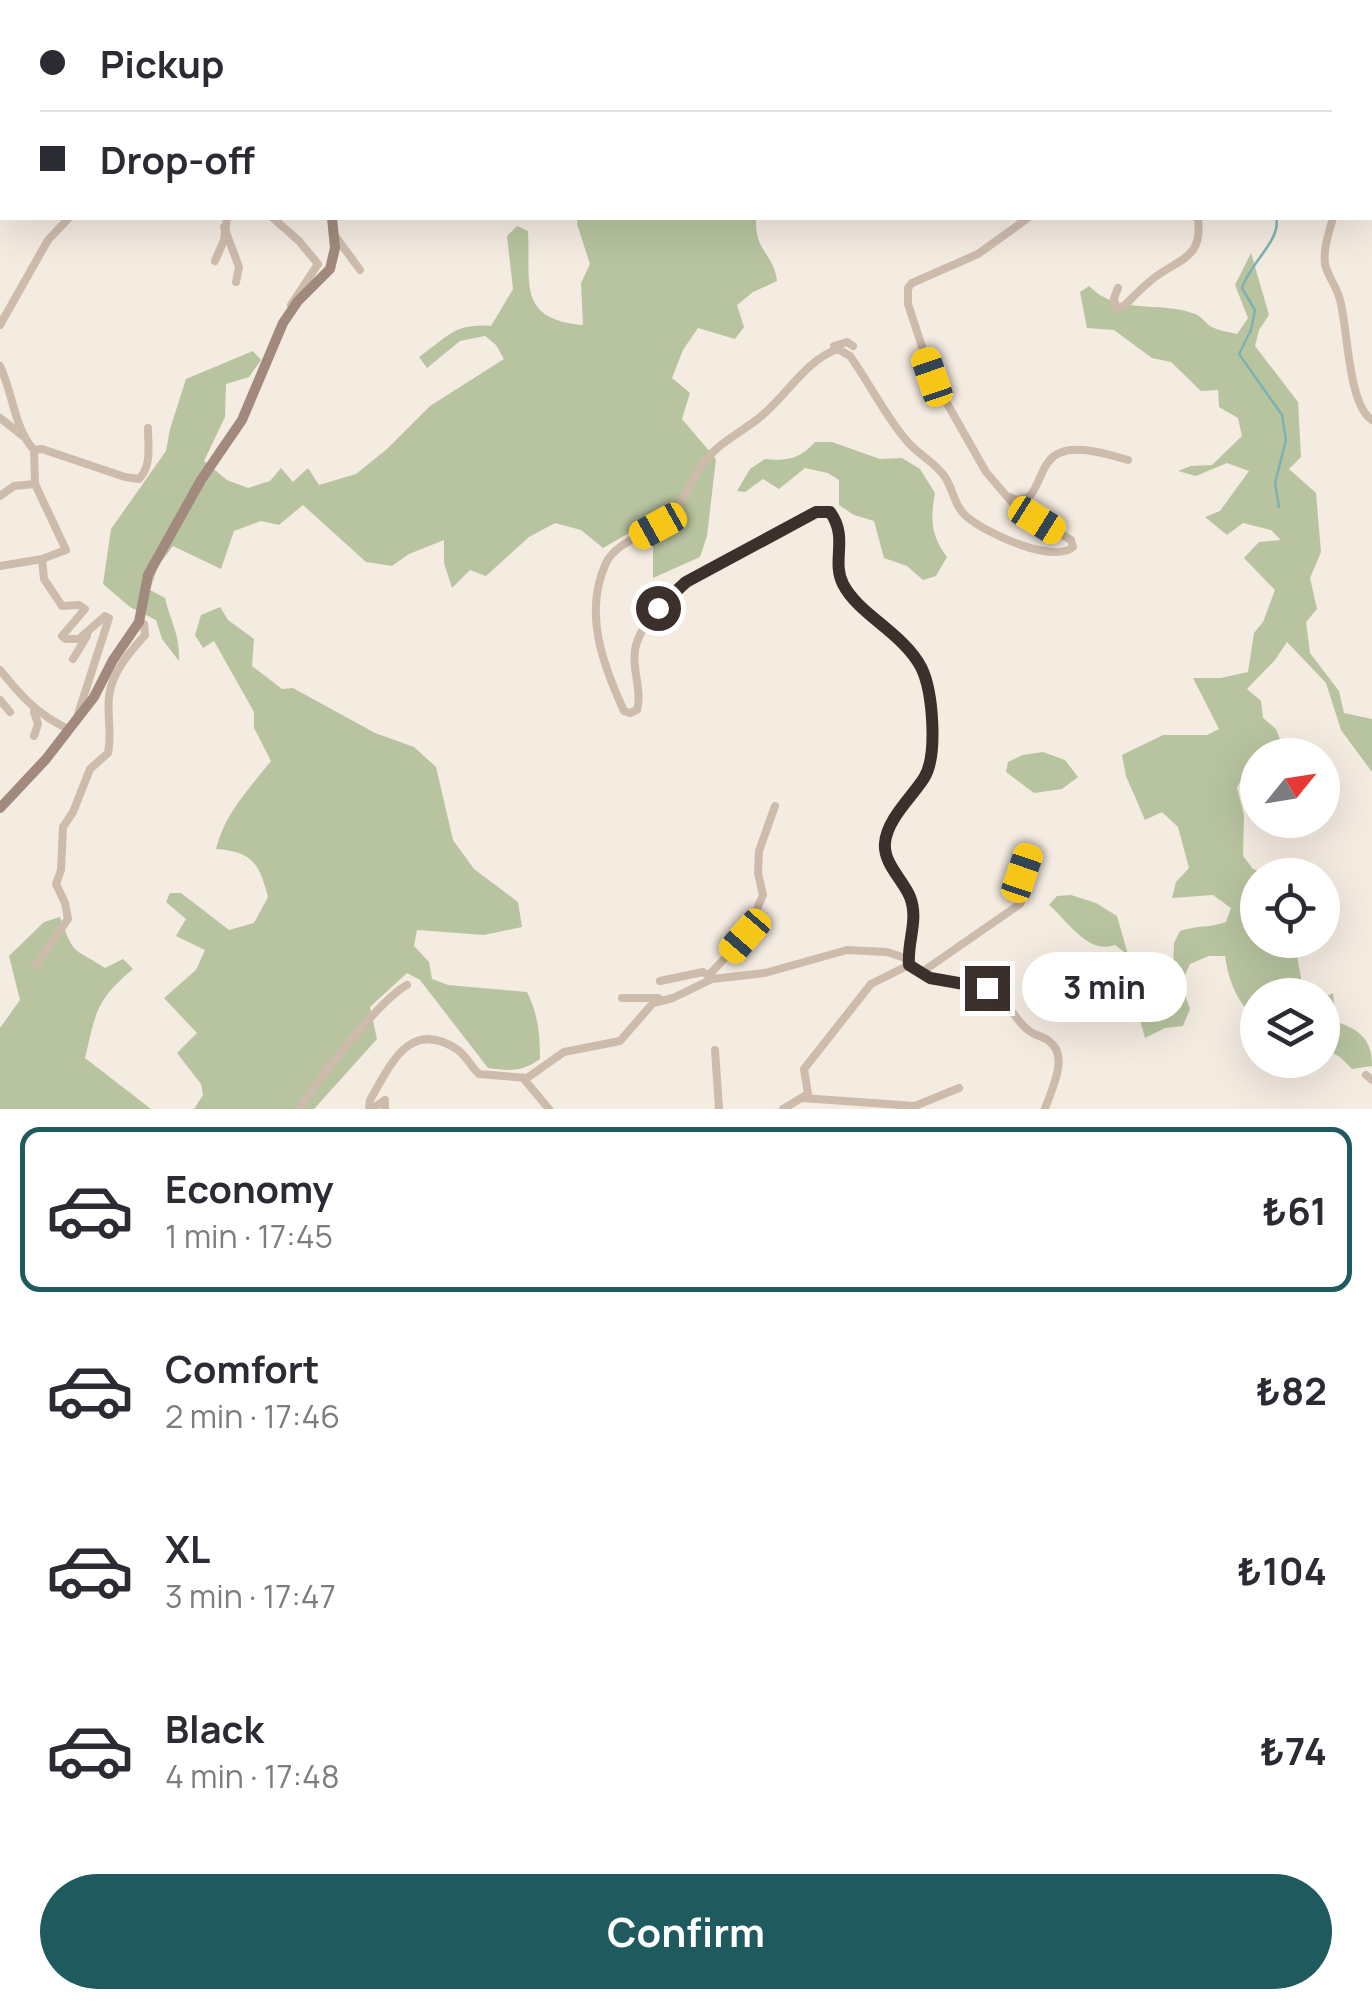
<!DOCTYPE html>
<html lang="en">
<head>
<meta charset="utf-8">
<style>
  :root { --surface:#fff; --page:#f7f7f7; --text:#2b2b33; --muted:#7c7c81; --line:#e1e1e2; --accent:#1f5a5e }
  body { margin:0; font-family:Manrope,sans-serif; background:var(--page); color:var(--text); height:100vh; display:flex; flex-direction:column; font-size:38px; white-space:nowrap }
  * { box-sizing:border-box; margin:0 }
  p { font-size:32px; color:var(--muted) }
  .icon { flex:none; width:55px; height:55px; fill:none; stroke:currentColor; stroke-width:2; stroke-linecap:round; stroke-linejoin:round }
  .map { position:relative; height:1109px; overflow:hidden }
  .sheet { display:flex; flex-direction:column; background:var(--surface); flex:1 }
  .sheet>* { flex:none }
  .hud { position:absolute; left:0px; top:0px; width:1372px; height:220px; box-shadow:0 10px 40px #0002; display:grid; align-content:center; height:220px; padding:0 40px; background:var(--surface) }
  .needle { width:65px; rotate:60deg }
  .fabs { position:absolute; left:1240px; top:738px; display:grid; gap:20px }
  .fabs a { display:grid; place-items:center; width:100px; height:100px; border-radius:50%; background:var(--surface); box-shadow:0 10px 40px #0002; font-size:50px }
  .end { position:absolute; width:45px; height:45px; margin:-22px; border:12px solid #3b302b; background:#fff; box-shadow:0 0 0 5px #fff }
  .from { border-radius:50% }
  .bubble { position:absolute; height:70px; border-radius:35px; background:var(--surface); box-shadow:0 10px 40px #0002; font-size:32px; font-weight:700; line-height:70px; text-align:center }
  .car { position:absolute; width:30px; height:60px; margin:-30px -15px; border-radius:12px; box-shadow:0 0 8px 2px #0007; background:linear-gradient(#f5c518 24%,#345 0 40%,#f5c518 0 76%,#345 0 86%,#f5c518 0) }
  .hud b { display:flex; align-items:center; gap:35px; height:95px; font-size:38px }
  .hud b+b { border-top:2px solid var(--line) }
  .hud i { width:25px; height:25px; background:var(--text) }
  ul { padding:18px 0 0; list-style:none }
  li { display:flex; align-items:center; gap:30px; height:165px; margin:0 20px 15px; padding:0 20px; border:5px solid transparent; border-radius:20px }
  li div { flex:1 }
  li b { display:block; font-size:38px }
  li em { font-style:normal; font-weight:700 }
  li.current { border-color:var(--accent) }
  li>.icon { width:90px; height:90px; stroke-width:1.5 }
  .cta { display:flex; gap:20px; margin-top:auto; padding:20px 40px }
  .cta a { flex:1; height:115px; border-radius:60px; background:var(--accent); color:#fff; font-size:40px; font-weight:700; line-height:115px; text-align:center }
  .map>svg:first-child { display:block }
</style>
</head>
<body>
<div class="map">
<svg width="1372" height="1109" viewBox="0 0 1372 1109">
  <rect width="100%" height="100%" fill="#f4ebe1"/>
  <g fill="#b8c4a0">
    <path d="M578 218H756C755 254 773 251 777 281L753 292 737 305 744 327 735 339 698 328 683 350 672 378 690 393 682 419 716 459 707 536 700 557 653 578V519L603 548 581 530 555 523 529 537 486 576 470 570 452 588 444 563V540L409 554 392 566 366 562 303 505 279 525 261 521 234 531 221 569 173 546 158 566 150 590 165 598C171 623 180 635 179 661L162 639 156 620 130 607 103 584 111 529 166 451 170 429 186 379 253 351 261 360 249 377 226 384 225 417 204 461 227 480 248 488 270 481 281 468 293 482 308 468 319 485 356 474 387 449 430 406 504 359 496 345 485 336 460 341 427 368 419 357C447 338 453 323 491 326L513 289 507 236 517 226 528 231C531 282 516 319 583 325L581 283 590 264 577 224Z"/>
    <path d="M1251 253 1269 315 1259 330 1255 346 1298 402 1301 457 1289 469 1316 493 1321 552 1310 578 1317 609 1306 622 1310 653 1339 691 1344 713 1372 719V772L1341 730 1326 683 1287 642 1275 660 1247 689 1261 701 1263 718 1276 729 1286 755H1258L1257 772H1245L1237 788 1244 815 1243 856 1253 869 1272 875H1258V940H1294L1302 983 1301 995H1258L1257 1019C1237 1003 1229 982 1225 956H1209L1190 964 1181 984 1190 1009 1183 1026 1165 1028 1145 1038 1136 1005 1151 1006 1166 998 1173 973 1174 943 1180 931C1196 925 1211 928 1226 922L1231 908 1213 895 1172 898 1176 882 1189 868 1178 827 1162 812 1145 820 1126 776 1122 755 1163 735H1207L1219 729 1193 678H1221L1248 672 1254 633 1263 622 1275 590 1244 558 1259 542 1281 540 1271 530 1243 523 1227 535 1205 517 1220 511 1249 471 1227 463 1196 476 1178 471 1191 466 1212 465 1242 436 1238 418 1219 407 1218 390 1201 391 1171 362 1152 358 1114 330 1087 328 1080 292 1089 286C1118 316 1159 300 1195 314 1203 317 1206 325 1214 328 1221 331 1229 332 1237 334L1248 318 1235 285Z"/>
    <path d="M815 442H832L880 459 902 458 920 469 935 493C930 519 931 536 947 557L936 576 923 580 907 566 884 558 874 521 854 515 839 505V480L828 473 805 468 779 489 763 479 745 492 737 491 750 469 765 459C787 461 800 459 815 442Z"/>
    <path d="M220 607 228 620 254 639 252 666 282 689 293 688 375 733 414 747 436 767 453 840 474 869 518 902 522 927 484 935 417 930 414 946 429 962 432 979 448 985 527 992C538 1014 540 1034 540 1059 522 1072 510 1071 488 1068L420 980 407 973 370 1007 377 1039 314 1109H194L203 1095 201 1084 177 1053 197 1033 164 998 196 970 205 950 176 936 186 919 166 902 170 893H181L229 930 254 923 268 897C259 863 253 852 216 849 225 813 248 790 271 761L254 728V712L214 641 203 648 195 635 201 615Z"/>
    <polygon points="1043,752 1065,760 1078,777 1062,789 1034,793 1006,772 1008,762 1023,755"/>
    <path d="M1071 895 1096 903 1117 916 1128 955 1115 945C1088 955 1068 921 1049 905L1057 896Z"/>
    <path d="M60 917C75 958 72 946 105 968L123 959 133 969C96 1000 96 1012 85 1058L151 1109H0V1028L20 1000 9 956 44 922Z"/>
    <path d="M1333 993 1336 1022C1360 1029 1372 1040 1372 1066L1352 1069 1340 1057 1323 1047V998Z"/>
  </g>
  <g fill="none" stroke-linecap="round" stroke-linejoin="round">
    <g stroke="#7fb0b2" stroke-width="2.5">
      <polyline points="1205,0 1207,2"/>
      <polyline points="1370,54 1372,51"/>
      <path d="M1276 218C1282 239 1250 263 1242 288L1255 310 1251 330 1239 354 1282 415 1286 440 1275 483 1279 507"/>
    </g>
    <g stroke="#cdbbac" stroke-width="8">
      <polyline points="296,0 297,2"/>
      <polyline points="397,0 403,2"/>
      <polyline points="1106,0 1108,2"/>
      <polyline points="1288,0 1288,2"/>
      <polyline points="415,2 418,0"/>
      <polyline points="647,2 648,0"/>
      <polyline points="715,2 717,0"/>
      <polyline points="872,2 873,0"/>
      <polyline points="0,14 2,15"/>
      <polyline points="0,65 2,65"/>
      <polyline points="0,80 2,80"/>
      <polyline points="1370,125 1372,127"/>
      <polyline points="0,189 2,188"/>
      <polyline points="273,218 299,241 318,264 291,305"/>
      <path d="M1333 218C1329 232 1323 249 1325 264 1328 277 1337 287 1340 300 1348 329 1348 405 1372 420"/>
      <polyline points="224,227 239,267 236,282"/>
      <polyline points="336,237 360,270"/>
      <polyline points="215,261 224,240 227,218"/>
      <path d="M1118 288 1114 298 1116 308 1124 306C1136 294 1147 282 1161 273 1188 256 1202 253 1198 218"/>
      <polyline points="0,325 48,240 68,219"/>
      <polyline points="834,346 847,342 853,346"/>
      <path d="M0 366C13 393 14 428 34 450"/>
      <polyline points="0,418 23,436"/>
      <polyline points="0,496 14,486 35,484"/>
      <path d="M1010 497 1016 500 1029 497C1039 486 1040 472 1049 461 1065 440 1107 454 1128 460"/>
      <polyline points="0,566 42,559"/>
      <polyline points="73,659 87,636"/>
      <path d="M0 670C21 696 37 714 68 729"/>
      <polyline points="0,700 10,712"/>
      <polyline points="34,712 38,724 34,736"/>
      <path d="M78 714 109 618 105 616 79 639H66L62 636 85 609 79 605 62 606 44 579 42 559 66 550 35 484 34 450 42 449 125 477 139 479C152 466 148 445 148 428"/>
      <path d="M908 959C910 939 918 919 911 899 904 881 885 864 885 844 886 811 927 791 932 758 936 738 930 686 921 668 914 653 899 637 887 627 873 613 852 603 844 585 831 560 848 538 831 512H816C762 545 659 580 637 642 629 664 643 689 637 710L630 713 624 711C603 665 583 613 606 563 617 540 655 532 672 513 686 498 692 477 705 461 720 442 740 433 759 418 786 397 805 360 838 349L850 356C870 384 884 414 906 440 917 454 935 462 945 477 954 491 954 506 967 517 986 533 1052 564 1073 547L1071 540 1016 507 986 472 932 377 908 304V288L912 283 978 254 1028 218"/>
      <path d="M36 965 68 919 65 903 56 884 61 870 63 827 73 812 90 769 108 753C112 733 107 716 109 697 111 673 130 652 145 635L144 624 139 622"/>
      <path d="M922 972 930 977 998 992C1009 1004 1015 1020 1028 1030 1035 1036 1043 1036 1049 1041 1070 1056 1051 1090 1045 1109"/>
      <polyline points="708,976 745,937 763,895 758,873 759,851 775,806"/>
      <polyline points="660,981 703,972 709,976"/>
      <polyline points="622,998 658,998"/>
      <polyline points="715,1050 719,1109"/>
      <polyline points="1366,1075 1372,1080"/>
      <polyline points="523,1078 549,1109"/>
      <polyline points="802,1098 915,1106 959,1088"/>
      <path d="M299 1109C318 1080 379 1000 407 985"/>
      <path d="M369 1109 370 1100C390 1066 409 1017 458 1050 467 1057 471 1067 479 1074L527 1078 564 1052 620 1041 653 1003 673 998 712 979 765 973 847 950 887 952 908 959 909 965"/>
      <polyline points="372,1109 385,1100 385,1109"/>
      <polyline points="783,1109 808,1094 804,1069 871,984 909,965 922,972 1020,904 1023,897 1021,873 1029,852"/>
    </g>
    <g stroke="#a18a7d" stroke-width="10">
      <polyline points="387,2 388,0"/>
      <polyline points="0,808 46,759 94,697 113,660 139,622 148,575 201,480 242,420 283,323 298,301 330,269 335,248 332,218"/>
    </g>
  </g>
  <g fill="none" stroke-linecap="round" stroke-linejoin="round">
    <path stroke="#3b302b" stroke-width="12" d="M658 608 686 582 816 512H830C849 538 831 560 843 584 858 614 903 633 921 667 933 691 938 756 924 778 912 797 887 819 885 843 883 863 903 880 910 897 919 920 907 941 909 965L930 978 987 988"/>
  </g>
</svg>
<div class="fabs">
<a><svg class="needle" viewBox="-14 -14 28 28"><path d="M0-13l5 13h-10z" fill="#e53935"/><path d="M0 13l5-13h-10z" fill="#7c7c81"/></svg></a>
<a><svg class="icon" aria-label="locate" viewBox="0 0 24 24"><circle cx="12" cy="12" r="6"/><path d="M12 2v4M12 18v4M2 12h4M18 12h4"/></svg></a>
<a><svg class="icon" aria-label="layers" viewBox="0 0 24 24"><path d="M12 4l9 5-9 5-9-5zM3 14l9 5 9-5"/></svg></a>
</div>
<i class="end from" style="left:658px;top:608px"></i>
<i class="end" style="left:987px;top:988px"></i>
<div class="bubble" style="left:1022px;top:952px;width:165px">3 min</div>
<i class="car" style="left:932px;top:377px;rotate:341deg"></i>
<i class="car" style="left:1037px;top:520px;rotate:122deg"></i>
<i class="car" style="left:658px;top:526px;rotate:241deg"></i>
<i class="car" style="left:1022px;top:873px;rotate:19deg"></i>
<i class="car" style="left:745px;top:936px;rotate:221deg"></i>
<div class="hud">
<b><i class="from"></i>Pickup</b>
<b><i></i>Drop-off</b>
</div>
</div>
<section class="sheet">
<ul>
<li class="current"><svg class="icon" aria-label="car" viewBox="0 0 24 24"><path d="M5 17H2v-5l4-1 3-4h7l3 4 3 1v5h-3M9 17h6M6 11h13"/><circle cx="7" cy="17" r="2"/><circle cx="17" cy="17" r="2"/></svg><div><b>Economy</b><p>1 min · 17:45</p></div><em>₺61</em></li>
<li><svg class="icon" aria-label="car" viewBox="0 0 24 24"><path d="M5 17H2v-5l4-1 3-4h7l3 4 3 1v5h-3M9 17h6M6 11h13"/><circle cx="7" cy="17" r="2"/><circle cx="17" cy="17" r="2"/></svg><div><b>Comfort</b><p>2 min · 17:46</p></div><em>₺82</em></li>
<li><svg class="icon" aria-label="car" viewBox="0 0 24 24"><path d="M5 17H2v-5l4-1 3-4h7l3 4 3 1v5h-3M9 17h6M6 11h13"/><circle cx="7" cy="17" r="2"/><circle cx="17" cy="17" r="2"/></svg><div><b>XL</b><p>3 min · 17:47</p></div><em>₺104</em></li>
<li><svg class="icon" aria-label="car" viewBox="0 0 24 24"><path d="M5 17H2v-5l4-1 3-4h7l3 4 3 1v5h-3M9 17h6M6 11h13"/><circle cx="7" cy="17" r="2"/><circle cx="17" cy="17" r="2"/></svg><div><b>Black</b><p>4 min · 17:48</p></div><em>₺74</em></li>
</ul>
<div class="cta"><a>Confirm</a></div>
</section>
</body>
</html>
